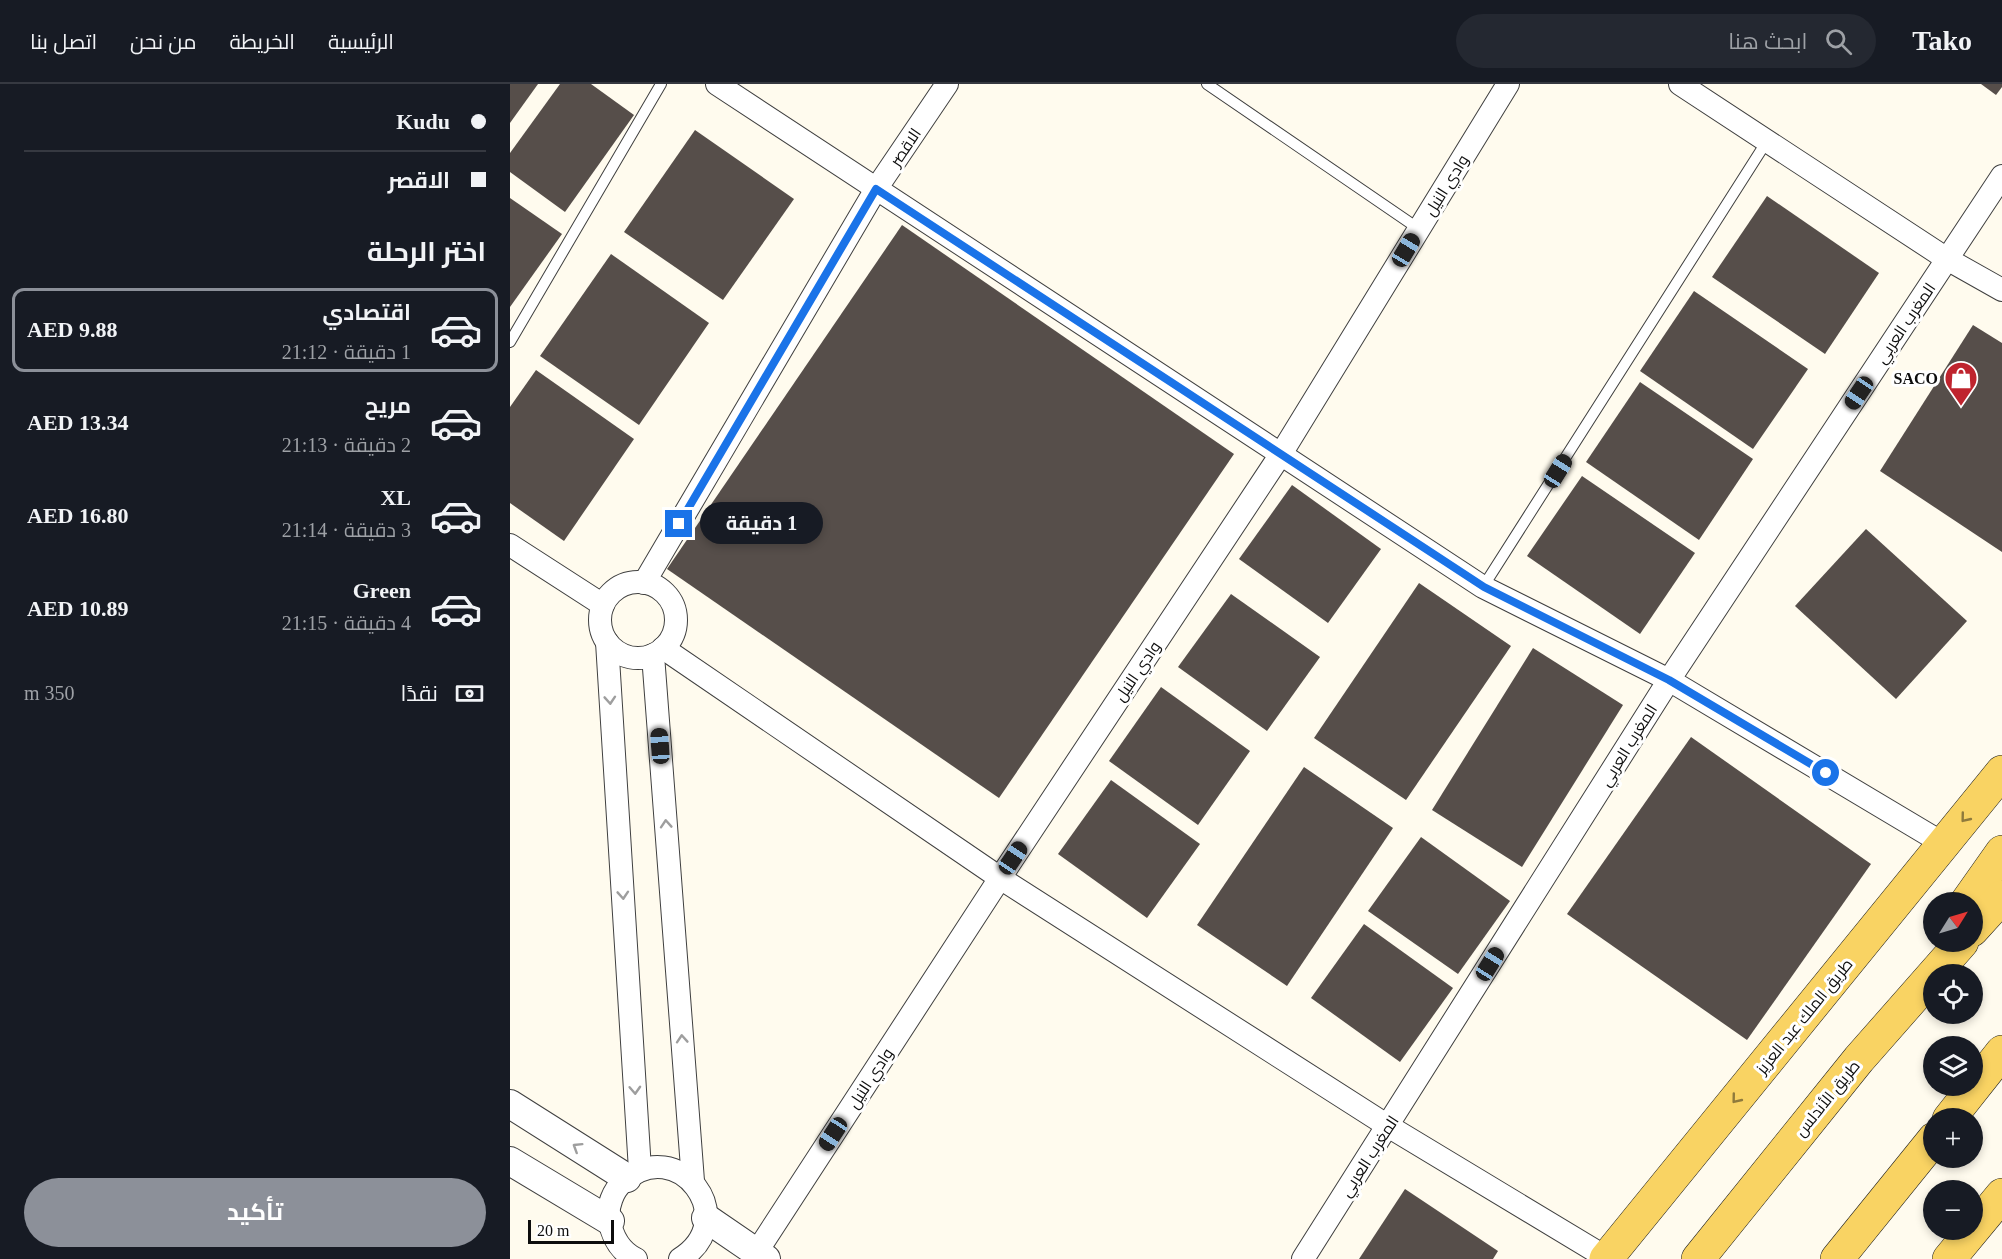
<!DOCTYPE html>
<html lang="ar">
<head>
<meta charset="utf-8">
<style>
  :root { --surface:#171b24; --page:#242831; --text:#f1f3f6; --muted:#9ea1a6; --line:#363941; --accent:#8c9099 }
  body { margin:0; font-family:"Times New Roman",Cairo,serif; background:var(--page); color:var(--text); direction:rtl; height:100vh; display:flex; flex-direction:column; font-size:22px; white-space:nowrap }
  * { box-sizing:border-box; margin:0 }
  p { font-size:20px; color:var(--muted) }
  .icon { flex:none; width:33px; height:33px; fill:none; stroke:currentColor; stroke-width:2; stroke-linecap:round; stroke-linejoin:round }
  .map { position:relative; flex:1; overflow:hidden; direction:ltr }
  .sheet { display:flex; flex-direction:column; background:var(--surface); width:510px }
  .sheet>* { flex:none }
  .banner { display:grid; align-content:center; height:132px; padding:0 24px; background:var(--surface) }
  .needle { width:39px; rotate:53deg }
  .buttons { position:absolute; left:1413px; top:808px; display:grid; gap:12px }
  .buttons a { display:grid; place-items:center; width:60px; height:60px; border-radius:50%; background:var(--surface); box-shadow:0 3px 9px #0003; font-size:30px }
  .scale { position:absolute; left:18px; bottom:15px; width:86px; box-sizing:border-box; padding-left:6px; border:3px solid #0d0d0d; border-top:0; font-size:16px; line-height:21px; white-space:nowrap; color:#0d0d0d; -webkit-text-stroke:4px #fff; paint-order:stroke }
  .end { position:absolute; width:27px; height:27px; margin:-14px; border:8px solid #1a73e8; background:#fff; box-shadow:0 0 0 3px #fff }
  .from { border-radius:50% }
  .bubble { position:absolute; height:42px; border-radius:21px; background:var(--surface); box-shadow:0 3px 9px #0003; font-size:20px; font-weight:700; line-height:42px; text-align:center; direction:rtl }
  .car { position:absolute; width:18px; height:36px; margin:-18px -9px; border-radius:8px; box-shadow:0 0 4px 2px #0007; background:linear-gradient(#222 24%,#8ab4d8 0 40%,#222 0 76%,#8ab4d8 0 86%,#222 0) }
  .banner b { display:flex; align-items:center; gap:21px; height:57px; font-size:22px }
  .banner b+b { border-top:2px solid var(--line) }
  .banner i { width:15px; height:15px; background:var(--text) }
  ul { padding:0; list-style:none }
  li { display:flex; align-items:center; gap:18px; height:84px; margin:0 12px 9px; padding:0 12px; border:3px solid transparent; border-radius:12px }
  li div { flex:1 }
  li b { display:block; font-size:22px }
  li em { font-style:normal; font-weight:700 }
  li.on { border-color:var(--accent) }
  li>.icon { width:54px; height:54px; stroke-width:1.5 }
  h2 { padding:0 24px; font-size:27px; line-height:72px }
  .pay { display:flex; align-items:center; gap:15px; height:66px; padding:0 24px; font-size:22px }
  .pay p { margin-inline-start:auto }
  .button { display:flex; gap:12px; margin-top:auto; padding:12px 24px }
  .button a { flex:1; height:69px; border-radius:36px; background:var(--accent); color:#fff; font-size:24px; font-weight:700; line-height:69px; text-align:center }
  header { display:flex; align-items:center; gap:36px; box-sizing:border-box; height:84px; padding:0 30px; background:var(--surface); border-bottom:2px solid var(--line) }
  header strong { font-size:28px }
  nav { display:flex; gap:33px; margin-inline-start:auto; font-size:21px }
  .search { width:420px; height:54px; background:var(--page); display:flex; align-items:center; gap:15px; box-sizing:border-box; padding:0 21px; border-radius:33px; color:var(--muted); font-size:22px }
  main { display:flex; flex:1; min-height:0 }
  .map>svg:first-child { display:block }
</style>
</head>
<body>
<header>
<strong>Tako</strong>
<div class="search"><svg class="icon" aria-label="search" viewBox="0 0 24 24"><circle cx="10" cy="10" r="6"/><path d="M15 15l6 6"/></svg>ابحث هنا</div>
<nav><a>الرئيسية</a><a>الخريطة</a><a>من نحن</a><a>اتصل بنا</a></nav>
</header>
<main>
<div class="map">
<svg width="1492" height="1175" viewBox="0 0 1492 1175">
  <rect width="100%" height="100%" fill="#fffbee"/>
  <g fill="#564e4a">
    <polygon points="0,0 28,0 0,39"/>
    <polygon points="50,0 81,0 124,31 55,128 0,88 0,69"/>
    <polygon points="1471,0 1492,0 1492,3 1486,11"/>
    <polygon points="185,46 284,115 213,216 114,148"/>
    <polygon points="1257,112 1369,189 1315,270 1202,193"/>
    <polygon points="0,114 52,150 0,223"/>
    <polygon points="392,141 724,370 489,714 157,485"/>
    <polygon points="101,170 199,239 129,341 30,272"/>
    <polygon points="1184,207 1298,285 1243,365 1130,287"/>
    <polygon points="1463,241 1492,259 1492,468 1370,387"/>
    <polygon points="26,286 124,355 54,457 0,419 0,323"/>
    <polygon points="1130,298 1243,375 1189,456 1076,378"/>
    <polygon points="1072,392 1185,469 1130,550 1017,472"/>
    <polygon points="782,401 871,465 818,539 729,475"/>
    <polygon points="1356,445 1457,537 1386,615 1285,522"/>
    <polygon points="909,499 1001,562 896,716 804,654"/>
    <polygon points="721,510 810,573 757,647 668,583"/>
    <polygon points="1023,564 1113,621 1012,783 922,726"/>
    <polygon points="651,603 740,667 688,741 599,677"/>
    <polygon points="1181,653 1361,780 1237,956 1057,830"/>
    <polygon points="794,683 883,744 777,902 687,841"/>
    <polygon points="601,696 690,760 637,834 548,770"/>
    <polygon points="911,753 1000,817 948,890 858,827"/>
    <polygon points="854,840 943,904 890,978 801,914"/>
    <polygon points="895,1105 988,1167 983,1175 849,1175"/>
  </g>
  <g fill="none" stroke-linecap="round" stroke-linejoin="round">
    <g stroke="#404040" stroke-width="12">
      <g id="service">
        <polyline points="697,0 909,145"/>
        <polyline points="0,258 151,0"/>
        <polyline points="973,503 1257,57"/>
      </g>
    </g>
    <g stroke="#404040" stroke-width="24">
      <g id="minor">
        <polyline points="207,0 973,503 1159,596 1434,760"/>
        <polyline points="1170,0 1437,175 1492,206"/>
        <polyline points="0,461 93,521"/>
        <circle cx="128" cy="536" r="38"/>
        <polyline points="134,499 366,105 437,0"/>
        <polyline points="97,558 130,1086"/>
        <polyline points="153,564 490,794 878,1042 1097,1174"/>
        <polyline points="143,571 183,1097"/>
        <polyline points="246,1169 490,794 771,370 998,0"/>
        <path d="M126 1175C109 1167 102 1152 99 1135 97 1123 103 1106 113 1098 167 1048 234 1135 170 1175"/>
        <polyline points="793,1175 1159,596 1492,92"/>
      </g>
    </g>
    <g stroke="#404040" stroke-width="30">
      <g id="tertiary">
        <polyline points="0,1020 117,1094"/>
        <polyline points="0,1077 100,1137"/>
        <polyline points="196,1134 256,1175"/>
      </g>
    </g>
    <g stroke="#1e1e1e" stroke-width="34">
      <g id="primary">
        <polyline points="1456,819 1492,768"/>
        <polyline points="1462,846 1492,813"/>
        <polyline points="1439,1035 1492,968"/>
        <polyline points="1096,1175 1492,688"/>
        <polyline points="1188,1175 1349,975 1452,858"/>
        <polyline points="1327,1175 1424,1055"/>
        <polyline points="1439,1175 1492,1111"/>
      </g>
    </g>
    <use href="#service" stroke="#fff" stroke-width="10"/>
    <use href="#minor" stroke="#fff" stroke-width="22"/>
    <use href="#tertiary" stroke="#fff" stroke-width="28"/>
    <use href="#primary" stroke="#f9d363" stroke-width="33"/>
  </g>
  <defs><path id="oneway-chevron" d="M-2-3.5L2.5 0L-2 3.5" fill="none" stroke-width="1.6" stroke-linecap="round" stroke-linejoin="round" transform="scale(1.5)"/></defs>
  <g stroke="#9e9e9e">
    <use href="#oneway-chevron" transform="translate(100 616) rotate(86)"/>
    <use href="#oneway-chevron" transform="translate(156 740) rotate(-94)"/>
    <use href="#oneway-chevron" transform="translate(113 811) rotate(86)"/>
    <use href="#oneway-chevron" transform="translate(172 955) rotate(-94)"/>
    <use href="#oneway-chevron" transform="translate(125 1006) rotate(87)"/>
    <use href="#oneway-chevron" transform="translate(67 1063) rotate(-148)"/>
  </g>
  <g stroke="#8f7a3c">
    <use href="#oneway-chevron" transform="translate(1455 734) rotate(129)"/>
    <use href="#oneway-chevron" transform="translate(1226 1015) rotate(129)"/>
  </g>
  <g fill="none" stroke-linecap="round" stroke-linejoin="round">
    <polyline stroke="#1a73e8" stroke-width="8" points="169,440 366,105 974,503 1159,596 1316,689"/>
  </g>
  <defs>
    <g id="shop-pin" transform="scale(1.725)"><path d="M0 17L-7.5 6A9.5 9.5 0 1 1 7.5 6Z" fill="#bf242e" stroke="#fff"/><path d="M-5-2.5h2.3a2.7 3.5 0 0 1 5.4 0H5L5.5 6h-11ZM-1.5-2.5h3a1.5 2.3 0 0 0-3 0Z" fill="#fff"/></g>
  </defs>
  <g fill-rule="evenodd">
    <use href="#shop-pin" x="1451" y="294"/>
  </g>
  <g text-anchor="middle" stroke-width="6" stroke-linejoin="round" paint-order="stroke">
    <g font-size="16" fill="#0d0d0d" stroke="#fff">
      <text transform="translate(395 63) rotate(-56)" y="6">الاقصر</text>
      <text transform="translate(936 101) rotate(-58)" y="6">وادي النيل</text>
      <text transform="translate(1395 239) rotate(-56)" y="6">المغرب العربي</text>
      <text transform="translate(627 587) rotate(-56)" y="6">وادي النيل</text>
      <text transform="translate(1118 661) rotate(-58)" y="6">المغرب العربي</text>
      <text transform="translate(1294 932) rotate(-51)" y="6">طريق الملك عبد العزيز</text>
      <text transform="translate(360 994) rotate(-57)" y="6">وادي النيل</text>
      <text transform="translate(1317 1014) rotate(-51)" y="6">طريق الأندلس</text>
      <text transform="translate(859 1072) rotate(-57)" y="6">المغرب العربي</text>
    </g>
    <g font-size="16" font-weight="bold" fill="#0d0d0d" stroke="#fff" text-anchor="end">
      <text x="1428" y="300">SACO</text>
    </g>
  </g>
</svg>
<div class="buttons">
<a><svg class="needle" viewBox="-14 -14 28 28"><path d="M0-13l5 13h-10z" fill="#e53935"/><path d="M0 13l5-13h-10z" fill="#9ea1a6"/></svg></a>
<a><svg class="icon" aria-label="locate" viewBox="0 0 24 24"><circle cx="12" cy="12" r="6"/><path d="M12 2v4M12 18v4M2 12h4M18 12h4"/></svg></a>
<a><svg class="icon" aria-label="layers" viewBox="0 0 24 24"><path d="M12 4l9 5-9 5-9-5zM3 14l9 5 9-5"/></svg></a>
<a>+</a>
<a>−</a>
</div>
<div class="scale">20 m</div>
<i class="end from" style="left:1316px;top:689px"></i>
<i class="end" style="left:169px;top:440px"></i>
<div class="bubble" style="left:190px;top:418px;width:123px">1 دقيقة</div>
<i class="car" style="left:896px;top:166px;rotate:31deg"></i>
<i class="car" style="left:1349px;top:309px;rotate:214deg"></i>
<i class="car" style="left:1048px;top:387px;rotate:32deg"></i>
<i class="car" style="left:150px;top:662px;rotate:356deg"></i>
<i class="car" style="left:503px;top:774px;rotate:34deg"></i>
<i class="car" style="left:980px;top:880px;rotate:32deg"></i>
<i class="car" style="left:323px;top:1050px;rotate:213deg"></i>
</div>
<section class="sheet">
<div class="banner">
<b><i class="from"></i>Kudu</b>
<b><i></i>الاقصر</b>
</div>
<h2>اختر الرحلة</h2>
<ul>
<li class="on"><svg class="icon" aria-label="car" viewBox="0 0 24 24"><path d="M5 17H2v-5l4-1 3-4h7l3 4 3 1v5h-3M9 17h6M6 11h13"/><circle cx="7" cy="17" r="2"/><circle cx="17" cy="17" r="2"/></svg><div><b>اقتصادي</b><p>1 دقيقة · 21:12</p></div><em>AED 9.88</em></li>
<li><svg class="icon" aria-label="car" viewBox="0 0 24 24"><path d="M5 17H2v-5l4-1 3-4h7l3 4 3 1v5h-3M9 17h6M6 11h13"/><circle cx="7" cy="17" r="2"/><circle cx="17" cy="17" r="2"/></svg><div><b>مريح</b><p>2 دقيقة · 21:13</p></div><em>AED 13.34</em></li>
<li><svg class="icon" aria-label="car" viewBox="0 0 24 24"><path d="M5 17H2v-5l4-1 3-4h7l3 4 3 1v5h-3M9 17h6M6 11h13"/><circle cx="7" cy="17" r="2"/><circle cx="17" cy="17" r="2"/></svg><div><b>XL</b><p>3 دقيقة · 21:14</p></div><em>AED 16.80</em></li>
<li><svg class="icon" aria-label="car" viewBox="0 0 24 24"><path d="M5 17H2v-5l4-1 3-4h7l3 4 3 1v5h-3M9 17h6M6 11h13"/><circle cx="7" cy="17" r="2"/><circle cx="17" cy="17" r="2"/></svg><div><b>Green</b><p>4 دقيقة · 21:15</p></div><em>AED 10.89</em></li>
</ul>
<div class="pay"><svg class="icon" aria-label="cash" viewBox="0 0 24 24"><path d="M3 7h18v10H3z"/><circle cx="12" cy="12" r="2"/></svg>نقدًا<p>350 m</p></div>
<div class="button"><a>تأكيد</a></div>
</section>
</main>
</body>
</html>
